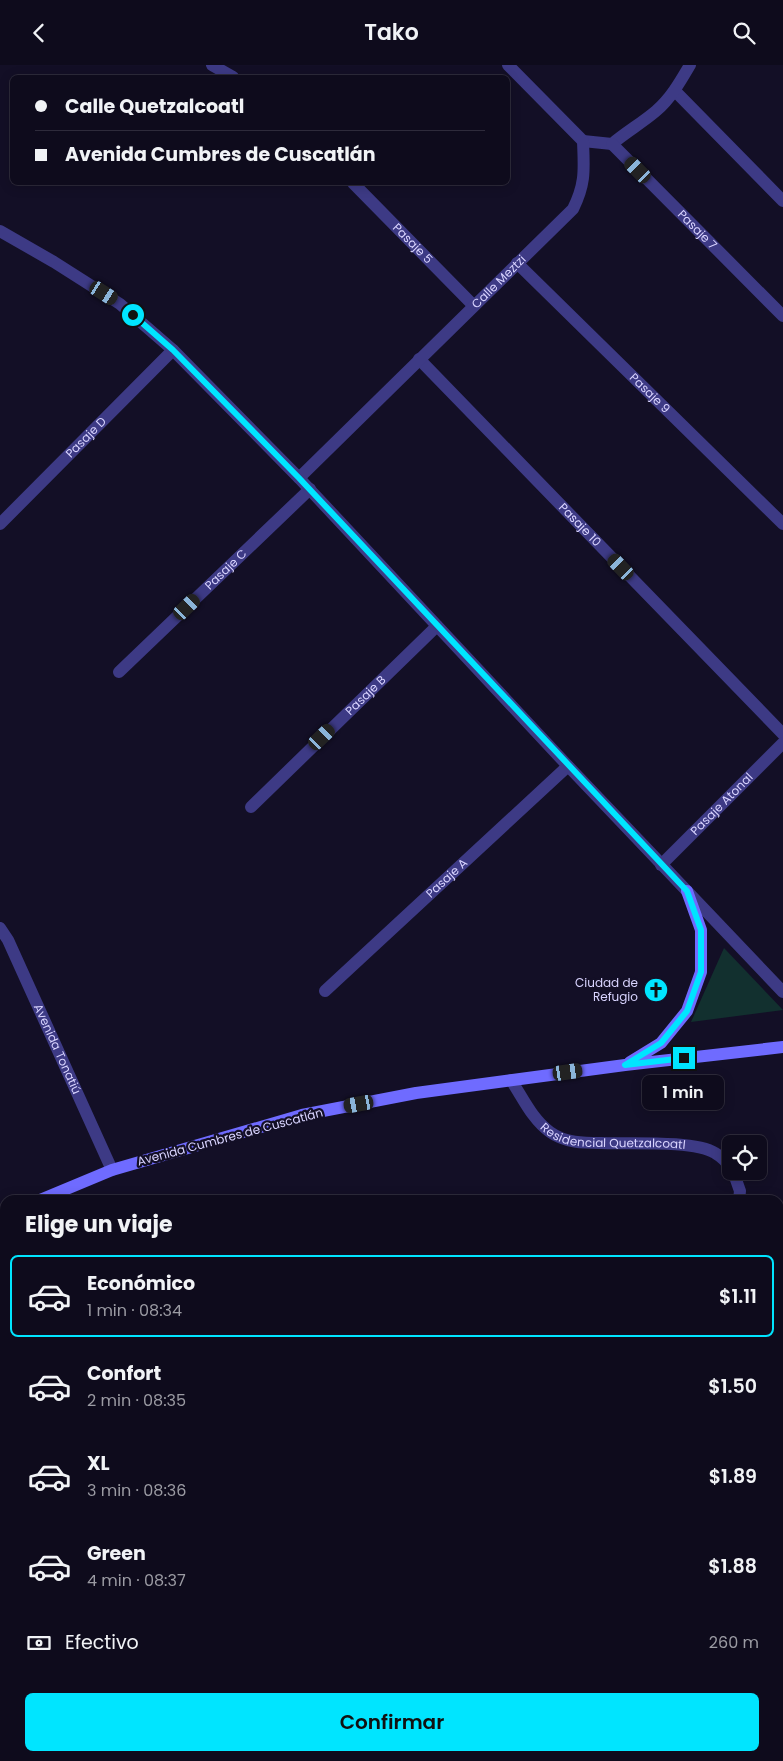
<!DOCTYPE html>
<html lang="es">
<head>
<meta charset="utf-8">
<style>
  :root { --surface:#0e0b1c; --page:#171425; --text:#f1f3f6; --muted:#9b9ba3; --line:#2e2b3b; --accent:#00e5ff }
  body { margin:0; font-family:Poppins,sans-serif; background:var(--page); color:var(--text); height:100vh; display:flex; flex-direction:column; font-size:19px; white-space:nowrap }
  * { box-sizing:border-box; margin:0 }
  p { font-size:16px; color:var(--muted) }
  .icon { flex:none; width:28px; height:28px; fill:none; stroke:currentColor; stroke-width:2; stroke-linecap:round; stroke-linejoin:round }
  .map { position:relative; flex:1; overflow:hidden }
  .panel { position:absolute; left:0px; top:1130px; width:784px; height:566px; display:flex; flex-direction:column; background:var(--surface); border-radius:15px 15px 0 0; box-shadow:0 2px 12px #0003,0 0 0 1px var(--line) }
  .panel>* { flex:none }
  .hud { position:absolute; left:10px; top:10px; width:500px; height:110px; border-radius:8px; box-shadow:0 2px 12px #0003,0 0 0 1px var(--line); display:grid; align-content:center; height:110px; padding:0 25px; background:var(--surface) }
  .controls { position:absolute; left:722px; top:1070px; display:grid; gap:10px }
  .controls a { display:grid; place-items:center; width:45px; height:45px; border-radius:8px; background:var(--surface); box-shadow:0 2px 12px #0003,0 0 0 1px var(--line); font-size:25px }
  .end { position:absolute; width:22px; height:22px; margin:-11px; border:6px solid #00e5ff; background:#111; box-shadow:0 0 0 2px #111 }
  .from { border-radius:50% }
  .bubble { position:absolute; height:35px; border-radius:8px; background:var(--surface); box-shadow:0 2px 12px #0003,0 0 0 1px var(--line); font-size:16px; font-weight:600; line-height:35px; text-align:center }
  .car { position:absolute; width:15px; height:30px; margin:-15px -8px; border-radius:6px; box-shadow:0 0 4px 1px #0007; background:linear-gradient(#222 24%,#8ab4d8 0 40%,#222 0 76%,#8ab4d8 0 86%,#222 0) }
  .hud b { display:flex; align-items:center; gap:18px; height:48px; font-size:19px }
  .hud b+b { border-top:1px solid var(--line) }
  .hud i { width:12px; height:12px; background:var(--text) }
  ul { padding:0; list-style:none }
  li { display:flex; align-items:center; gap:15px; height:82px; margin:0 10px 8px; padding:0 15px; border:2px solid transparent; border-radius:8px }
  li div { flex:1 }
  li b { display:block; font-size:19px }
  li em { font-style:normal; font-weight:600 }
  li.selected { border-color:var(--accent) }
  li>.icon { width:45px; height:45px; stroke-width:1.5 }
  h2 { padding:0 25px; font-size:22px; line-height:60px }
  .pay { display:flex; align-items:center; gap:12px; height:55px; padding:0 25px; font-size:19px }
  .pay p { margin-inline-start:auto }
  .button { display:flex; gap:10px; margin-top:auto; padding:10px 25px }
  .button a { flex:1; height:58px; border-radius:8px; background:var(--accent); color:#111; font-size:20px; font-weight:600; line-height:58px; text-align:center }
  header { display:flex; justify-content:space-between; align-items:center; height:65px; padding:0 25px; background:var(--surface); font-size:22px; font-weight:600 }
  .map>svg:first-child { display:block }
</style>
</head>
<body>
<header><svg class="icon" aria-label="back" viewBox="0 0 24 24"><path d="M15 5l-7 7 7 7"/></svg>Tako<svg class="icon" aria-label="search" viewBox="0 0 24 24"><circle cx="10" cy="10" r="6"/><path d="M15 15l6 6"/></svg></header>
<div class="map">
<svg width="783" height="1696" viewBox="0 0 783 1696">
  <rect width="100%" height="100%" fill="#130f26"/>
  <g fill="#12302f">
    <polygon points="724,883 783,945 691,957"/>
    <polygon points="5,1451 5,1691 455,1691 451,1696 0,1696 0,1462"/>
  </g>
  <polygon fill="#0c2248" points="354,1691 410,1691 407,1696 363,1696"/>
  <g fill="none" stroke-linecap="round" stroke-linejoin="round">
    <polyline stroke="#3d3a85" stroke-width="12" points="0,1527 5,1519"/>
    <g stroke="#3d3a85" stroke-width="12">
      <polyline points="212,0 233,12"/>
      <polyline points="675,26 783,136"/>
      <path d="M583 76 612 79C626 67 642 58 656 46 671 33 680 17 690 0"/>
      <path id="s1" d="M612 79 783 251"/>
      <path id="s2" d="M353 118 473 240"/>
      <polyline points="0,166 54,197 120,239 173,285 299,413 568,701 783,927"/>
      <path id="s3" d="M517 198 783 459"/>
      <path id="s4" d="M419 294 783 669"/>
      <path id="s5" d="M299 413 573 144C586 118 584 104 583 76L508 0"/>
      <path id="s6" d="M0 459 173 285"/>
      <path id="s7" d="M119 607 310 424"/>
      <path id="s8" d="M251 742 437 561"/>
      <path id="s9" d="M661 800 783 678"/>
      <path id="s10" d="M0 863 8 875 112 1105"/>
      <path id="s11" d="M325 926 568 701"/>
      <path id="s12" d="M511 1015C523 1033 532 1054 550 1067 565 1078 584 1078 601 1078 628 1079 695 1075 715 1088 722 1092 727 1097 731 1104"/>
      <polyline points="733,1106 740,1126 739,1135"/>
      <polyline points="779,1146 783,1146"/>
      <polyline points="0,1341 5,1340"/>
      <polyline points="779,1558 783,1558"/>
      <polyline points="643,1696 643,1691"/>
    </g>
    <g stroke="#6f6bff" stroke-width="12">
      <polyline points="630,997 661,978 687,946 701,907 701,865 687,826"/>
      <polyline points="40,1135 112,1105 302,1050 416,1028 625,1000 783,982"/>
      <polyline points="0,1151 5,1149"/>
    </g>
  </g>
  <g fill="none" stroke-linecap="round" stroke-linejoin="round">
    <polyline stroke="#00e5ff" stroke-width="6" points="133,250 173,285 299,413 687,826 701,865 701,907 687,946 661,978 625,1000 684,993"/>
  </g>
  <defs>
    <g id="church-disc" transform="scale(1.25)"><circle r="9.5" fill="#00e5ff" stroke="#130f26"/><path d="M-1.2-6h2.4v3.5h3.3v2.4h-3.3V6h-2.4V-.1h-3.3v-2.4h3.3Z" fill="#111"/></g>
  </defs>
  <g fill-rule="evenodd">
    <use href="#church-disc" x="656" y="925"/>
  </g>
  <g text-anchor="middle" stroke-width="4.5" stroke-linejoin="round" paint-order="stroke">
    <g font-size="12" fill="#d9d4ff" stroke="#130f26">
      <text dy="4" stroke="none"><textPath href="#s1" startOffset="121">Pasaje 7</textPath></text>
      <text dy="4" stroke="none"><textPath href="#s2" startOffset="85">Pasaje 5</textPath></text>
      <text dy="4" stroke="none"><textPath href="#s5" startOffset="280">Calle Meztzi</textPath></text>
      <text dy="4" stroke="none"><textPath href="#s3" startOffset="186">Pasaje 9</textPath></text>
      <text dy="4" stroke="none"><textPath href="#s6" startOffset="122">Pasaje D</textPath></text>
      <text dy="4" stroke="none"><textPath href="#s4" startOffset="231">Pasaje 10</textPath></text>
      <text dy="4" stroke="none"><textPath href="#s7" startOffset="148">Pasaje C</textPath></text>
      <text dy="4" stroke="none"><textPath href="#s8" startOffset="160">Pasaje B</textPath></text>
      <text dy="4" stroke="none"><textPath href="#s9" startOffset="86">Pasaje Atonal</textPath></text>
      <text dy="4" stroke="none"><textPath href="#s11" startOffset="166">Pasaje A</textPath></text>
      <text dy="4" stroke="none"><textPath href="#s10" startOffset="134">Avenida Tonatiú</textPath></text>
      <text dy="4" stroke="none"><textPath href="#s12" startOffset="129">Residencial Quetzalcoatl</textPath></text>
      <text transform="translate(230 1072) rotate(-15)" y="4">Avenida Cumbres de Cuscatlán</text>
    </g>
    <g font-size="12" fill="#d9d4ff" stroke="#130f26" text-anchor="end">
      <text x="638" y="922">Ciudad de<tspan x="638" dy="14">Refugio</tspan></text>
    </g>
  </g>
</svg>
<div class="controls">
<a><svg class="icon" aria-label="locate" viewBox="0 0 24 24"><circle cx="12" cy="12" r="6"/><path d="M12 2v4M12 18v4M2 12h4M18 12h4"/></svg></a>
</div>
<i class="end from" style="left:133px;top:250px"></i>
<i class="end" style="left:684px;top:993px"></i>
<div class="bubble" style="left:642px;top:1010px;width:82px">1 min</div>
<i class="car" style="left:638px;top:105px;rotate:315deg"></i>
<i class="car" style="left:104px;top:228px;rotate:122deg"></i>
<i class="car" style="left:621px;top:502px;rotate:316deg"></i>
<i class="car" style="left:187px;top:542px;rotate:46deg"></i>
<i class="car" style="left:322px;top:672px;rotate:46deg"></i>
<i class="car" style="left:568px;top:1007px;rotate:82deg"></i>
<i class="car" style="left:359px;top:1039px;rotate:260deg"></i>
<div class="hud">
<b><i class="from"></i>Calle Quetzalcoatl</b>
<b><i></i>Avenida Cumbres de Cuscatlán</b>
</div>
<section class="panel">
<h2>Elige un viaje</h2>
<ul>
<li class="selected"><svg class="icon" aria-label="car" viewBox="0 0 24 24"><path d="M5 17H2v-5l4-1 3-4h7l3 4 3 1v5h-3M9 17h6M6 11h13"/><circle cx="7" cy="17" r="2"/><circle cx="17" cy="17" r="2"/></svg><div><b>Económico</b><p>1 min · 08:34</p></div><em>$1.11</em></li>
<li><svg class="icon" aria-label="car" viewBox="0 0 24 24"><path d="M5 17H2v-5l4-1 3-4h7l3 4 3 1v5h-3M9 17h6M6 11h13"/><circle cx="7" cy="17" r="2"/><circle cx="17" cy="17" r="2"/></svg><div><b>Confort</b><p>2 min · 08:35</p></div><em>$1.50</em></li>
<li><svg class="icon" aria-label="car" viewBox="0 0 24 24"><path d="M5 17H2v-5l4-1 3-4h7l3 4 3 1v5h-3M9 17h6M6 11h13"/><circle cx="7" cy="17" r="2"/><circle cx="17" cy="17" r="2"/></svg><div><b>XL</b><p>3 min · 08:36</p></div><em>$1.89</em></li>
<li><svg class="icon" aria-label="car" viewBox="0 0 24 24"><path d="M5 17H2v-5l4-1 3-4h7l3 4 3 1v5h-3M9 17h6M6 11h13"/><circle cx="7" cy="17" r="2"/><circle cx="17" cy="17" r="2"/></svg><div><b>Green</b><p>4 min · 08:37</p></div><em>$1.88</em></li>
</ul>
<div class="pay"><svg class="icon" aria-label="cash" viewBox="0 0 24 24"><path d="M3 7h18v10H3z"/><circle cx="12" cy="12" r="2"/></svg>Efectivo<p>260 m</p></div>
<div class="button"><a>Confirmar</a></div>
</section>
</div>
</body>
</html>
